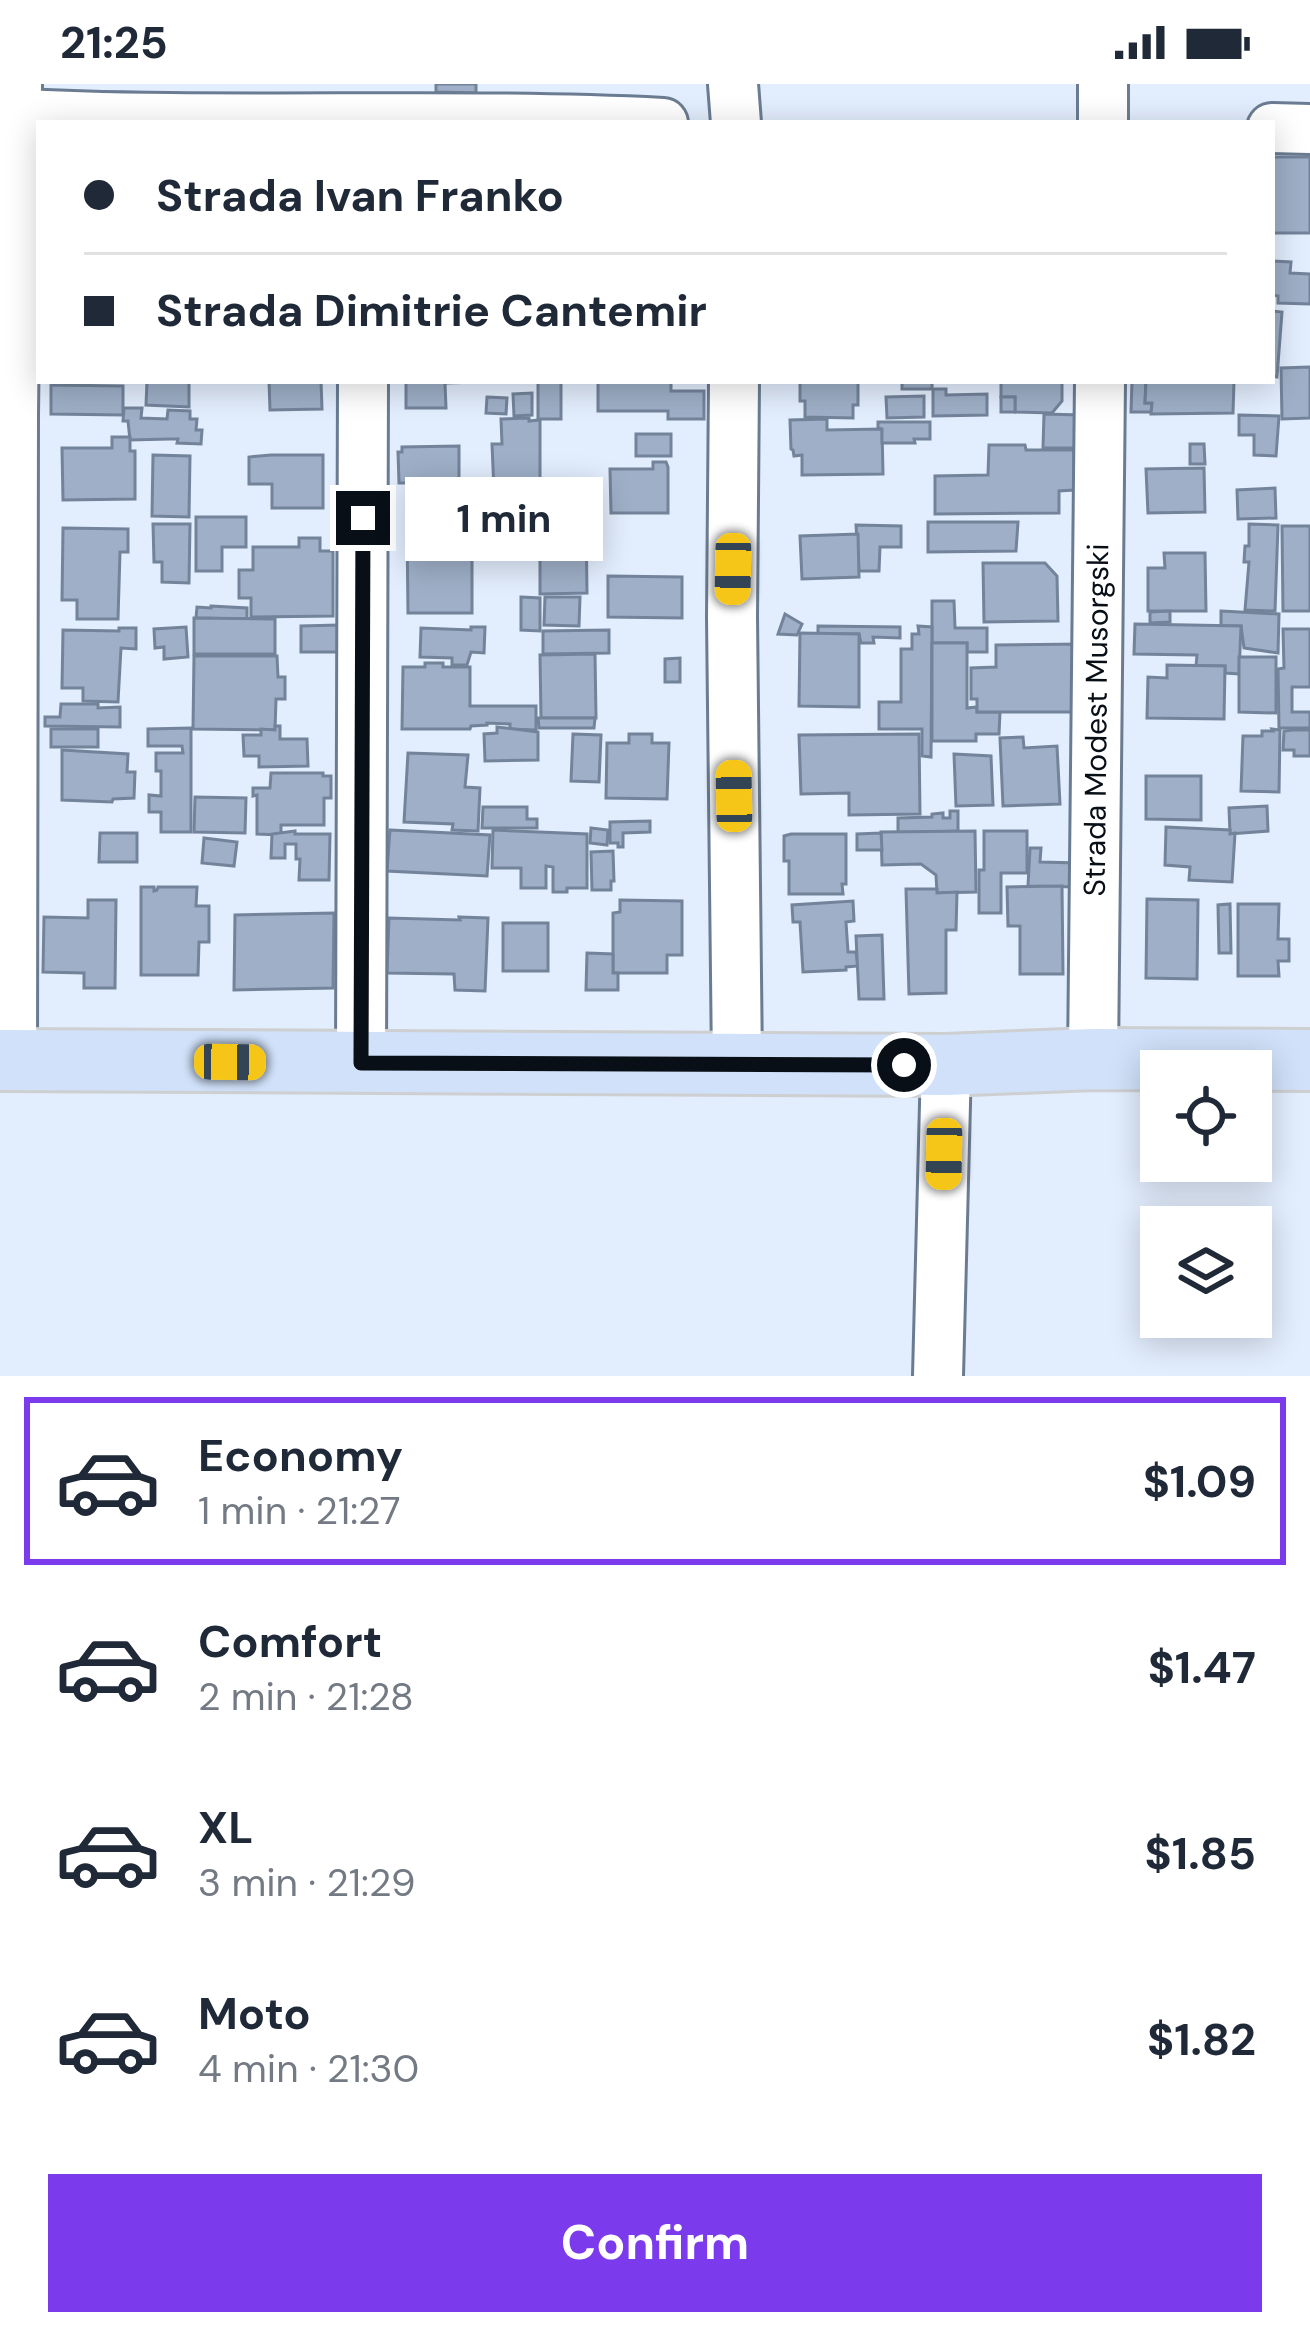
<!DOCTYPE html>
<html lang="en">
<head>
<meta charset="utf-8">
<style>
  :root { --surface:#fff; --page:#f2f2f3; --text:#1f2937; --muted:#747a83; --line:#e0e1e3; --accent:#7c3aed }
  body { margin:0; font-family:"DM Sans",sans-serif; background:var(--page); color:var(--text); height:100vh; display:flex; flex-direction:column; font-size:45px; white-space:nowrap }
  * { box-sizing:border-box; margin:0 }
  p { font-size:39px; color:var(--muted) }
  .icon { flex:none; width:66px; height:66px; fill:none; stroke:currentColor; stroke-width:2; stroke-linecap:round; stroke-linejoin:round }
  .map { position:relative; height:1292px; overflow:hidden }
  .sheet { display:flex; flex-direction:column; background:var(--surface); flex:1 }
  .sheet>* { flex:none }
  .hud { position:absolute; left:36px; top:36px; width:1239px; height:264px; border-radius:0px; box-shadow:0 6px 30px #0003; display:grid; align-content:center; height:264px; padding:0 48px; background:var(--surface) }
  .tools { position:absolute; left:1140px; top:966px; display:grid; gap:24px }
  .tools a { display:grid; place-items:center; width:132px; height:132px; border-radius:0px; background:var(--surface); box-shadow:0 6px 30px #0003; font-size:60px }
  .end { position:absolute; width:54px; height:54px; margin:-27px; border:15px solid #090f17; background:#fff; box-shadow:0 0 0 6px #fff }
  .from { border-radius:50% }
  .bubble { position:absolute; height:84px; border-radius:0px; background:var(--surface); box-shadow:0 6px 30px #0003; font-size:39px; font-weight:700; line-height:84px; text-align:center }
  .car { position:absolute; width:36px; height:72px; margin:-36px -18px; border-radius:15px; box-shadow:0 0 9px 3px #0007; background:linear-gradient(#f5c518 24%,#345 0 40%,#f5c518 0 76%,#345 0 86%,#f5c518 0) }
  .hud b { display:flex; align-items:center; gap:42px; height:114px; font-size:45px }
  .hud b+b { border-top:3px solid var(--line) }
  .hud i { width:30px; height:30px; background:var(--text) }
  ul { padding:21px 0 0; list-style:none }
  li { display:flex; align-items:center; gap:36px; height:168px; margin:0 24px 18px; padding:0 24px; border:6px solid transparent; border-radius:0px }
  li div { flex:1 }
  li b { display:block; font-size:45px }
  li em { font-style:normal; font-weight:700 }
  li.current { border-color:var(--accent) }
  li>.icon { width:108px; height:108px; stroke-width:1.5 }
  .button { display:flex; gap:24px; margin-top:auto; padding:24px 48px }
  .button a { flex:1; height:138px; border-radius:0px; background:var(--accent); color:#fff; font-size:48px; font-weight:700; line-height:138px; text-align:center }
  .status { display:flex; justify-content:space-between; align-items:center; height:84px; padding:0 60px; background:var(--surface); direction:ltr }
  .status svg { height:33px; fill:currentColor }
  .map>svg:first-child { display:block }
</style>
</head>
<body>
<div class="status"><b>21:25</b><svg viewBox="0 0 49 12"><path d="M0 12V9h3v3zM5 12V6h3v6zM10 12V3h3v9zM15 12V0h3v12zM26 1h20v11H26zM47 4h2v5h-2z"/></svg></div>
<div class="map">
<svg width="1310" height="1292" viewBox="0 0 1310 1292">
  <rect width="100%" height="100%" fill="#e2edfd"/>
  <g fill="#9eafc7" stroke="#73839a" stroke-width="3">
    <polygon points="436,0 476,0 476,9 436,8"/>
    <polygon points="1272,73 1310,73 1310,149 1273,149"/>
    <polygon points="1272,177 1291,178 1290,189 1310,190 1310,220 1278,219 1278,212 1272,211"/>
    <polygon points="1272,227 1282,228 1277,293 1272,292"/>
    <polygon points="1310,283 1310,334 1282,335 1281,284"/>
    <polygon points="147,297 189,297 189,323 146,321"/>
    <polygon points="269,297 321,297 322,325 270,326"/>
    <polygon points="406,297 479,297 479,298 445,299 446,324 406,324"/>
    <rect x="538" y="297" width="23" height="38"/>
    <polygon points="598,297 671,297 671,307 704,307 704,335 668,335 668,327 598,327"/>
    <polygon points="800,297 858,297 858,321 853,321 853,334 805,333 805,317 800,317"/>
    <rect x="902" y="297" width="30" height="8"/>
    <polygon points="1001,297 1062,297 1062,317 1052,329 1015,328 1015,313 1001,313"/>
    <polygon points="1132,297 1146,297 1145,319 1152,319 1151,328 1131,328"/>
    <polygon points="1146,297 1234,297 1233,329 1151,330 1152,319 1145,319"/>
    <polygon points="51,301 123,302 123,331 51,330"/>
    <polygon points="933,305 946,305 946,311 987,310 987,331 933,332"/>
    <polygon points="532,309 532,331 514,332 513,310"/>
    <polygon points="924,312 924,333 887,334 886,313"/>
    <polygon points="487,313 507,314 506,330 486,329"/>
    <rect x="1001" y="313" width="14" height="15"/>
    <polygon points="124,324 142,324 141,334 167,335 168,326 190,327 190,335 197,335 196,346 202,346 201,360 177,359 178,355 170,355 130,356 128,337 123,337"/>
    <polygon points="1044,330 1081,331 1081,364 1043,364"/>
    <polygon points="1239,331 1279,332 1276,372 1254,371 1254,351 1239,351"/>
    <polygon points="529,334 529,337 540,336 540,436 492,437 491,407 494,407 492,360 502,360 501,335"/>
    <polygon points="827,335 827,346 882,345 883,390 802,391 802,371 794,372 793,366 791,365 790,336"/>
    <polygon points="878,338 930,338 930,355 914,355 915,359 882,359 882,345 878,344"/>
    <rect x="636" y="350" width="35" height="22"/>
    <polygon points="112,353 130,353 130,367 135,367 135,415 63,416 62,364 112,364"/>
    <polygon points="1190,360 1204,360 1205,380 1190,380"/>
    <polygon points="989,361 1025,361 1026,366 1074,366 1074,406 1059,407 1059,429 935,430 935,392 988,391"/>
    <polygon points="459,362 459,428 408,429 407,399 399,399 398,368 402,368 402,363"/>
    <polygon points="153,371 190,372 189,433 152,432"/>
    <polygon points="271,371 323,371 323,424 272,424 272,400 249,400 249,373"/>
    <polygon points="653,378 666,378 668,383 668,429 611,429 610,385 653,385"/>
    <polygon points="1204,384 1205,428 1148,429 1146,385"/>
    <polygon points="1275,404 1276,434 1238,435 1237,406"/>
    <polygon points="542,408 584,409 584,414 600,415 600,422 583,421 582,433 541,432"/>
    <polygon points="458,423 489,424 489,435 455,435"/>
    <polygon points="196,433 246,433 246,463 222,463 222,487 196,487"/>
    <polygon points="540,435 586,436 587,509 540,510"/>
    <polygon points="928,438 1018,438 1016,467 928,468"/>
    <polygon points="153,440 190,440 189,499 162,498 162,478 154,478"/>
    <polygon points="1249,440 1278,441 1275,527 1245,526 1249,478 1244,478 1245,462 1249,462"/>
    <polygon points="856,441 901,442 901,463 880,463 879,487 859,487"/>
    <polygon points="1282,442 1310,442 1310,527 1283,527"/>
    <polygon points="407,443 472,443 472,529 408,529"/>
    <polygon points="63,444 128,445 128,468 120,468 118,535 77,535 77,516 62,516"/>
    <polygon points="858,450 859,493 802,495 800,452"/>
    <polygon points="299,454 320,454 320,467 333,467 333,532 251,533 251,514 239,514 239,486 253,486 253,463 299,463"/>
    <polygon points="1164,469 1205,469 1206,527 1148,527 1148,484 1165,484"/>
    <polygon points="983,479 1045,479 1057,492 1058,537 984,538"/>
    <polygon points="608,492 682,493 682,534 608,533"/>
    <polygon points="521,513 540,514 540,547 521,546"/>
    <polygon points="545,513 580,513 579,542 544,541"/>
    <polygon points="932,517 954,517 955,544 987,544 987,568 967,568 967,559 932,559"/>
    <polygon points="211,522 247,524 247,535 196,534 197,523 211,524"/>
    <polygon points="1170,527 1170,538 1150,539 1150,528"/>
    <polygon points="1221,527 1279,530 1278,569 1244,564 1241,542 1221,542"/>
    <polygon points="785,530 802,540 797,551 778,550"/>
    <polygon points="194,534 275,535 275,570 194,570"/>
    <polygon points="1135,540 1241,542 1239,590 1225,589 1225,582 1196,582 1197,571 1134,570"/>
    <polygon points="338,541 338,568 301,568 301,542"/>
    <polygon points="818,542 900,543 900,554 873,553 874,559 861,559 859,550 818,550"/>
    <polygon points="918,542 932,543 931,673 922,672 922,645 879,645 879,618 901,618 901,565 912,565 912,550 919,550"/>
    <polygon points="186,543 188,573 164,575 164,563 155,564 154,545"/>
    <polygon points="471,543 485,543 484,569 471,568 467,581 452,581 452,574 420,573 421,544 471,546"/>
    <polygon points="119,544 136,544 136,565 121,564 118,618 83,617 83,604 62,604 63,546 119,547"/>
    <polygon points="1283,545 1310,545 1310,603 1292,603 1292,628 1310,628 1310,644 1279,644 1278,585 1284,584"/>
    <polygon points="609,546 609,569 543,570 543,547"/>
    <polygon points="800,549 859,550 859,623 799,622"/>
    <polygon points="932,559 967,559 967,624 977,623 977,628 1000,628 999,650 976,650 976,657 932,657"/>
    <polygon points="1081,560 1081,592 1073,592 1073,628 977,628 977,615 971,615 971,584 996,583 996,561"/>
    <polygon points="595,570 596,634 541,634 540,571"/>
    <polygon points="194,572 277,572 278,593 285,593 285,615 276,615 275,646 193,645"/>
    <polygon points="1239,573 1276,573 1276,629 1239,628"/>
    <polygon points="680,574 680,598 665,598 665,575"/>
    <polygon points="425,579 443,579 443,583 470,583 470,622 536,622 536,646 510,645 510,640 487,639 487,641 471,642 470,645 402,645 403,583 425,583"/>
    <polygon points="1167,581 1225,582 1224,635 1147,634 1148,593 1167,594"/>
    <polygon points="61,620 98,620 98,624 120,623 120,643 45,642 45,633 60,633"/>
    <polygon points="538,634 595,634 594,644 539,644"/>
    <polygon points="275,642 280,642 280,655 307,655 308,682 259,683 259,672 244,672 243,651 261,651 261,645 275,646"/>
    <polygon points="497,643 538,648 538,676 485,677 484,650 497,649"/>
    <polygon points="191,644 191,748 161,748 161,728 149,728 149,711 161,712 161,687 156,687 156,669 183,669 182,662 148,662 148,645"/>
    <rect x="51" y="645" width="47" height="18"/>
    <polygon points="1272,645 1280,646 1279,708 1241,707 1243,652 1262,652 1262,647 1273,647"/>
    <polygon points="1293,646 1310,646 1310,672 1294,672 1294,666 1283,666 1284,647"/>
    <polygon points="573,650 601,651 599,698 571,697"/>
    <polygon points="629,650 652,650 652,659 669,659 667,715 606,714 607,659 629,659"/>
    <polygon points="919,650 920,730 849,731 849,709 801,710 799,651"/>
    <polygon points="1023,653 1024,664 1057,662 1060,720 1003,722 1000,654"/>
    <polygon points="62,666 128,670 127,688 135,688 134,714 113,715 112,718 62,716"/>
    <polygon points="408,669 468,671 465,703 480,704 478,747 452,746 453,740 404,738"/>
    <polygon points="954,670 991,672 993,721 956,722"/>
    <polygon points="271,689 323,689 323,692 331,692 331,714 324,714 324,741 281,741 281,751 257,750 257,711 253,712 253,704 270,704"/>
    <polygon points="1146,692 1201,692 1201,736 1146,735"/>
    <polygon points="195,713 246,714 245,749 194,748"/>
    <polygon points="1267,722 1268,747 1230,750 1229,724"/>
    <polygon points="483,723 527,723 527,735 537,735 537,744 482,744"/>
    <polygon points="950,727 958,727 958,747 898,749 898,734 932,733 932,730 943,729 943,734 950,734"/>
    <polygon points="650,737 650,748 623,749 623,763 618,763 618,759 610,759 610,738"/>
    <polygon points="1166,743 1230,746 1230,750 1235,749 1232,798 1189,796 1190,783 1165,781"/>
    <polygon points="591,744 608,746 607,761 590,759"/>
    <polygon points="390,746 490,751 487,792 387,787"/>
    <polygon points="493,746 587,750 587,804 567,804 567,808 553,808 553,783 546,782 546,804 521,804 521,784 492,784"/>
    <polygon points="295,747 295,750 330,750 329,796 299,796 300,775 296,775 296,760 285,760 285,774 271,774 272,750"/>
    <polygon points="975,747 976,808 937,809 936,791 921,780 882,781 881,748"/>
    <polygon points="984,747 1027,747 1027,789 1001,789 1001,829 979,829 979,786 984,786"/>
    <polygon points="100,749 137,749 137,778 99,778"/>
    <polygon points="881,749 882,766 857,766 857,750"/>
    <polygon points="791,750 846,750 846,800 842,800 843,810 789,810 789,777 784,777 784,752"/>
    <polygon points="204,754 237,758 234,782 202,779"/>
    <polygon points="1030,764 1041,764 1040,778 1079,779 1078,803 1028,802"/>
    <polygon points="613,767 614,797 611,797 611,806 592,806 591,768"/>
    <polygon points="1062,802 1063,890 1020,890 1020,842 1008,842 1007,803"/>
    <polygon points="141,803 154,803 154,807 157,806 158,803 197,803 196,822 209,822 209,858 199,858 198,891 141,891"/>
    <polygon points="906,805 937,805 937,809 957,808 956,846 946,846 946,909 909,910"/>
    <polygon points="1147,815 1198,816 1197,895 1146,894"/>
    <polygon points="88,816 116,816 115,904 84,904 84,889 43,888 44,833 88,834"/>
    <polygon points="620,816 682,817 682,871 667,871 667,889 613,889 613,829 620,828"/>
    <polygon points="853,817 854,837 846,838 848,868 856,868 858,882 846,883 846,886 803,888 800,838 793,838 792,821"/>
    <polygon points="1230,820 1231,869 1219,869 1218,821"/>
    <polygon points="1238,820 1279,820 1278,855 1289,855 1289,877 1278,877 1279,892 1238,892"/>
    <polygon points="334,829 333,904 234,906 235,831"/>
    <polygon points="459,833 488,834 485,907 455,906 454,890 387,889 389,834 460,836"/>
    <rect x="503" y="839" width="45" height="48"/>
    <polygon points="882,851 884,915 859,915 856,852"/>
    <polygon points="587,869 613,870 613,889 618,889 618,906 586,906"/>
  </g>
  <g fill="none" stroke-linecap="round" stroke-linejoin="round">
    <g stroke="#6b7c92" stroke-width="54">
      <g id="minor">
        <polyline points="733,0 736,39"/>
        <path d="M0 29C221 41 442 28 663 39"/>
        <polyline points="1103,39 1103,0"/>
        <polyline points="1272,44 1310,45"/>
        <polyline points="734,297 732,533 737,980"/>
        <path id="s1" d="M1093 975 1100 297"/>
        <polyline points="12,976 13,331 17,0"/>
        <polyline points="361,979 363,297"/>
        <polyline points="938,1292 946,981"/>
      </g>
    </g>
    <g stroke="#cecfd1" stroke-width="66">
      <polyline id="major" points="0,976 946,981 1093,975 1310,976"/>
    </g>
    <use href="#minor" stroke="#fff" stroke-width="48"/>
    <use href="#major" stroke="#d0e1f9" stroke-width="60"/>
  </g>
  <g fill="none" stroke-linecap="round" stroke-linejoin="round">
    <polyline stroke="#090f17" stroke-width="15" points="363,434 361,979 904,981"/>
  </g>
  <g text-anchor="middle" stroke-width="12" stroke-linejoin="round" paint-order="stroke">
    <g font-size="30" fill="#090f17" stroke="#fff">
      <text dy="10" stroke="none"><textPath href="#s1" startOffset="339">Strada Modest Musorgski</textPath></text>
    </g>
  </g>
</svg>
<div class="tools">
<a><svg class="icon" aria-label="locate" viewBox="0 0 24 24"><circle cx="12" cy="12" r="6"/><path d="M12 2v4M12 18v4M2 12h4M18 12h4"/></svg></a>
<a><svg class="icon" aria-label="layers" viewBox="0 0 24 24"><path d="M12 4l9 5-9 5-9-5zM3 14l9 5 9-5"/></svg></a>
</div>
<i class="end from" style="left:904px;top:981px"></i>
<i class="end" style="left:363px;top:434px"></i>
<div class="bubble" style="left:405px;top:393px;width:198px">1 min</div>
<i class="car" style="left:733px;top:485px;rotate:181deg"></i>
<i class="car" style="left:734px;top:712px;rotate:359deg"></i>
<i class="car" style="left:230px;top:978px;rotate:91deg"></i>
<i class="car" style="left:944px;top:1070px;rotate:181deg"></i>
<div class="hud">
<b><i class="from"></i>Strada Ivan Franko</b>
<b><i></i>Strada Dimitrie Cantemir</b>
</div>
</div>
<section class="sheet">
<ul>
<li class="current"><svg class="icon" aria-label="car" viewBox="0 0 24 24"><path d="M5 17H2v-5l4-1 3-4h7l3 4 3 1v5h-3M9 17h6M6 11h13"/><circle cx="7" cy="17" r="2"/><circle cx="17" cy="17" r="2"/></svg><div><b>Economy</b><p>1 min · 21:27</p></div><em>$1.09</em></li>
<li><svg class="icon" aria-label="car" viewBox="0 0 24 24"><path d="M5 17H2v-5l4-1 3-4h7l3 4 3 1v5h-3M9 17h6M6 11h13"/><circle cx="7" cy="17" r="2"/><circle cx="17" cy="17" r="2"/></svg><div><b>Comfort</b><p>2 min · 21:28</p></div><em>$1.47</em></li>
<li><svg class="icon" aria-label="car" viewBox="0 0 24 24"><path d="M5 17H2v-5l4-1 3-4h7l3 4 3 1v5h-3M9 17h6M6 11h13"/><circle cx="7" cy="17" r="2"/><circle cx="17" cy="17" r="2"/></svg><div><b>XL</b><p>3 min · 21:29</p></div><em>$1.85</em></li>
<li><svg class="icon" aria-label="car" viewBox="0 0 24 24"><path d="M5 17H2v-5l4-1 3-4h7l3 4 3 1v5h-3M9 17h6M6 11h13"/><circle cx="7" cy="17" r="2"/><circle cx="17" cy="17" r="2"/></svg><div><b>Moto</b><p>4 min · 21:30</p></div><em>$1.82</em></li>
</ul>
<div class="button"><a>Confirm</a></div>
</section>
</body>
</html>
